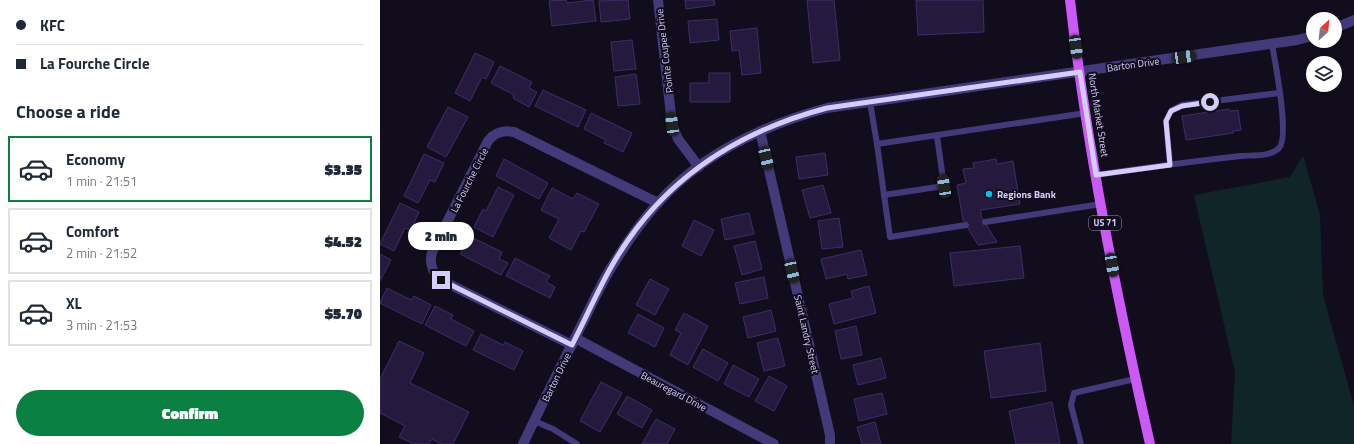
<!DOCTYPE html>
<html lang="en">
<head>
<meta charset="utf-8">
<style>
  :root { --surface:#fff; --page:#f2f2f3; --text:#1f2937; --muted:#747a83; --line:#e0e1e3; --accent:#0b8043 }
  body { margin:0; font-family:"Titillium Web",sans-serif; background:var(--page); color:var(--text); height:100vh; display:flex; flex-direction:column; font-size:15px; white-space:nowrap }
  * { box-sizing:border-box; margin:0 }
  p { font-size:13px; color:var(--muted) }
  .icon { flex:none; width:22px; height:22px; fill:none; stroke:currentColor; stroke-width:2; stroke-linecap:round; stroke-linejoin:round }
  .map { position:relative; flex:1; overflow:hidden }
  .details { display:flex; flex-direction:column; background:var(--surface); width:380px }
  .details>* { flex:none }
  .guide { display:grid; align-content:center; height:88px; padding:0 16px; background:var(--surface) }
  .needle { width:26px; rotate:27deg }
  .controls { position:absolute; left:926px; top:12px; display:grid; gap:8px }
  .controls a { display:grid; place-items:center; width:36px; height:36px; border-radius:50%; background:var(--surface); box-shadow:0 2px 6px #0003; font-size:20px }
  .end { position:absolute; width:18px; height:18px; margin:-9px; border:5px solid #d6ccfc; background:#111; box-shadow:0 0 0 2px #111 }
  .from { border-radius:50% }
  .bubble { position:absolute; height:28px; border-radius:14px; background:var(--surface); box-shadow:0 2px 6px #0003; font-size:13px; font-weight:800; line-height:28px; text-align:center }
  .car { position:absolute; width:12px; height:24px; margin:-12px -6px; border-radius:5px; box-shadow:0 0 3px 1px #0007; background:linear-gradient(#222 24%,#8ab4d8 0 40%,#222 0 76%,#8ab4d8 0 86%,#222 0) }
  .guide b { display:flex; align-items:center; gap:14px; height:38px; font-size:15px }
  .guide b+b { border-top:1px solid var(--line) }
  .guide i { width:10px; height:10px; background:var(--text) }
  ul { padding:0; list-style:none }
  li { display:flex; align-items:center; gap:12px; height:66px; margin:0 8px 6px; padding:0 8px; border:2px solid var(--line); border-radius:0px }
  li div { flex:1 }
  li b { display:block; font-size:15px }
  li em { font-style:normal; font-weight:800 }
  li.on { border-color:var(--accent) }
  li>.icon { width:36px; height:36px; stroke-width:1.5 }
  h2 { padding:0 16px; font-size:18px; line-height:48px }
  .button { display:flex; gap:8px; margin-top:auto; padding:8px 16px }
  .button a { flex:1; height:46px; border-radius:24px; background:var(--accent); color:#fff; font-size:16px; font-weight:800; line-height:46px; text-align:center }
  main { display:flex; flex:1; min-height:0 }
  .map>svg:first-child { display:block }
</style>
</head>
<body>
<main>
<section class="details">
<div class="guide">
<b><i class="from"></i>KFC</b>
<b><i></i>La Fourche Circle</b>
</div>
<h2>Choose a ride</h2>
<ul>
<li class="on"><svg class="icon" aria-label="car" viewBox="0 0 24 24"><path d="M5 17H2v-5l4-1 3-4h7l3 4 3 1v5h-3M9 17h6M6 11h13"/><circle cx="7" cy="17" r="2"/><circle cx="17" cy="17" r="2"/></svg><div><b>Economy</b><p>1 min · 21:51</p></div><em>$3.35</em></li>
<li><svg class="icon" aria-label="car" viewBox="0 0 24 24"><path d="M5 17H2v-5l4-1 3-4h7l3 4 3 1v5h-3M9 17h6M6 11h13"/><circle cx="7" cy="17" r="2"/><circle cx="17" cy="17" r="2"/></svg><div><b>Comfort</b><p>2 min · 21:52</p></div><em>$4.52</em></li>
<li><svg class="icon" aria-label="car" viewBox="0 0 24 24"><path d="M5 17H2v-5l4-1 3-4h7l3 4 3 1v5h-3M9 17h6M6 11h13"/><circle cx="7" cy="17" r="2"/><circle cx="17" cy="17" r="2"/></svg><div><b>XL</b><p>3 min · 21:53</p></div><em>$5.70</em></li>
</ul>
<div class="button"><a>Confirm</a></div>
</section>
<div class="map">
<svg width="974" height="444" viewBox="0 0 974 444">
  <rect width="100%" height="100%" fill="#110d1d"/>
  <polygon fill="#102527" points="923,155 940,215 943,295 974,406 974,444 851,444 855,372 814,195 910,177"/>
  <g fill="#251a3d" stroke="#3f2d68">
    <polygon points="186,0 187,3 213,0 216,21 172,26 169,1"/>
    <polygon points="248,0 250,19 221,22 219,1"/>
    <polygon points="305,0 334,0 335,5 306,9"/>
    <polygon points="427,0 454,0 460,60 433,63"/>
    <polygon points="536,0 603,0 604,32 538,35"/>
    <polygon points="337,19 339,40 310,43 308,21"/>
    <polygon points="377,28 381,73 362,75 359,50 352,51 350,31"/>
    <polygon points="252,40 256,69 234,71 231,42"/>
    <polygon points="95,53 114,62 106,79 102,77 90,101 75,93"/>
    <polygon points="120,66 152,82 149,88 157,92 149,107 133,98 134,95 111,83"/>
    <polygon points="329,73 350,73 350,102 310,102 310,83 329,83"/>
    <polygon points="256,74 260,104 238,106 235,77"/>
    <polygon points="163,90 206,110 198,127 155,106"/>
    <polygon points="68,107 88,117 66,157 47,147"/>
    <polygon points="849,109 849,111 858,110 861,130 853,131 853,133 806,140 802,116"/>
    <polygon points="211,113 252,133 243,152 224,143 226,140 204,129"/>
    <polygon points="445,153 448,175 419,179 416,157"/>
    <polygon points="44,154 64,163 55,182 50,180 38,203 24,196"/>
    <polygon points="124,159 168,183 159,199 116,176"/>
    <polygon points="616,159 617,164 633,161 640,204 601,210 601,216 617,242 598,245 583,220 577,185 586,183 583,169 594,168 593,163"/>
    <polygon points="443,185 451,213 430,218 422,190"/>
    <polygon points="118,187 134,195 113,237 94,227 103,209 106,211"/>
    <polygon points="172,188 193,199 197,193 219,204 204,232 201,231 191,250 169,238 179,219 161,210"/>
    <polygon points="20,203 39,212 31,230 25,228 14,251 0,244"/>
    <polygon points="369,213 374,234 345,240 341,219"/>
    <polygon points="459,218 463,247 442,249 438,221"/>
    <polygon points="314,220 334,230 321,256 302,246"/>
    <polygon points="89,236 122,252 119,259 128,263 121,275 80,254"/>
    <polygon points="375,241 382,269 362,275 354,246"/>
    <polygon points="640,246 644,278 574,286 570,253"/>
    <polygon points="481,250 487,275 468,279 467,274 446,279 441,259"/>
    <polygon points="0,254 11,260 0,281"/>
    <polygon points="135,258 170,276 166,282 175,287 170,298 126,276"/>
    <polygon points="384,277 388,298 360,304 355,283"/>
    <polygon points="270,279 289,289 275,315 256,305"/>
    <polygon points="489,286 496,313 454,324 449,304 473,298 471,291"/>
    <polygon points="7,288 31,300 34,296 51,305 42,324 0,303"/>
    <polygon points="55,306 73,315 71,319 94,331 86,346 45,325"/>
    <polygon points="391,310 396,331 368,338 363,317"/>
    <polygon points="304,313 328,326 308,365 290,355 301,333 295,330"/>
    <polygon points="258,314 284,328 275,347 248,333"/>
    <polygon points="476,326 482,355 461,359 455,331"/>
    <polygon points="101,334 123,345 125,342 143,351 134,370 93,350"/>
    <polygon points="398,338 405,366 384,371 377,343"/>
    <polygon points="19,341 44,353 30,383 89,412 73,444 61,444 52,439 49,444 34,444 19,437 25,426 0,413 0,379"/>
    <polygon points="660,343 666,391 611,398 604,351"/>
    <polygon points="323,349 348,363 338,381 313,367"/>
    <polygon points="501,358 506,378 478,385 473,365"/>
    <polygon points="353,365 379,379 369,397 344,384"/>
    <polygon points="389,376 407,386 394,411 375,401"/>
    <polygon points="221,382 242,393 220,432 200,421"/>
    <polygon points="502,393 507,414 479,421 474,399"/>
    <polygon points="247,396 272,410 262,428 237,414"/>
    <polygon points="672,402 680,444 636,444 629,411"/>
    <polygon points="276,419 295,429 287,444 262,444"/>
    <polygon points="495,422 501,444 482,444 477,427"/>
  </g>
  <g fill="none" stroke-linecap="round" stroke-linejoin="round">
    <g stroke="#433a7a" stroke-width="6">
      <polyline points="490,102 497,144 706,113"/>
      <polyline points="497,144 504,195 564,186 557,136"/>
      <polyline points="790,165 786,121 791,111 802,105 899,93"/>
      <path d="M716 175C764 168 813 161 861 156 872 155 891 157 899 148 910 137 895 62 892 44"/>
      <polyline points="504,195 510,237 586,225"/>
      <polyline points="605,222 721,204"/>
      <polyline points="154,421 173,429 197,444"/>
      <polyline points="701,444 691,405 694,393 755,379"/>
    </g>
    <g stroke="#433a7a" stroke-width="10">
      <polyline points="278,0 292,124 298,139 319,167"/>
      <polyline points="955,28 974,20"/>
      <polyline points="380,131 450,435 450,444"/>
      <polyline points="195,338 394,444"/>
      <path d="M192 345 61 280C52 272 49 264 52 252L108 141C115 132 123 130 134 132L278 203"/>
      <path d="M143 444C161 406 180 368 199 330 210 309 219 287 231 268 245 245 260 223 277 204 321 154 384 125 447 108L917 40 933 36"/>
    </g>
    <path stroke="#cb59f6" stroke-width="10" d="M690 0C707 149 737 298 770 444"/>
  </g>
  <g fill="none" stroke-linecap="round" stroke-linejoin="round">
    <path stroke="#d6ccfc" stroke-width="5" d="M61 280 192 345C205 320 216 294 230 269 278 183 352 133 447 108L700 72 716 175 790 165 786 121 791 111 802 106 830 102"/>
  </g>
  <circle fill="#0dbce7" stroke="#110d1d" stroke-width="1.5" cx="609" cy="194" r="4"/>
  <g text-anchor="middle" stroke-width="4" stroke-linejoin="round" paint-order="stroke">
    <rect fill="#110d1d" stroke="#9b93b9" stroke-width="1" x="709" y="216" width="32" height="14" rx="3"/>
    <g font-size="9" font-weight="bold" fill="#d6ccfc">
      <text x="725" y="226">US 71</text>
    </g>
    <g font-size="10" fill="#d6ccfc" stroke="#110d1d">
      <text transform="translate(284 51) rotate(-97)" y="4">Pointe Coupee Drive</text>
      <text transform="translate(753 64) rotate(-8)" y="4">Barton Drive</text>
      <text transform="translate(719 115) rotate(81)" y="4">North Market Street</text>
      <text transform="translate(89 180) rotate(-63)" y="4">La Fourche Circle</text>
      <text transform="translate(427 334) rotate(77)" y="4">Saint Landry Street</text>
      <text transform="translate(176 377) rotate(-64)" y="4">Barton Drive</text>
      <text transform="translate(294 391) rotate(28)" y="4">Beauregard Drive</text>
    </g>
    <g font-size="10" font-weight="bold" fill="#d6ccfc" stroke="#110d1d" text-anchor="start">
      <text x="617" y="198">Regions Bank</text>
    </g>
  </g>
</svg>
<div class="controls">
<a><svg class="needle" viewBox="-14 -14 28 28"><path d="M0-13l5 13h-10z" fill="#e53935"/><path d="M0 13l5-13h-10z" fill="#747a83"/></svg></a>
<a><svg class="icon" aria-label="layers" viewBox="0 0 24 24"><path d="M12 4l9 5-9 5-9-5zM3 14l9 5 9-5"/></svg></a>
</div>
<i class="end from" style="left:830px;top:102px"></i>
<i class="end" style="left:61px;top:280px"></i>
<div class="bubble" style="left:28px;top:222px;width:66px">2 min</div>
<i class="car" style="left:696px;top:47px;rotate:172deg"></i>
<i class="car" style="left:804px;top:57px;rotate:82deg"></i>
<i class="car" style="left:292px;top:124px;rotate:353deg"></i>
<i class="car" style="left:386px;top:158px;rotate:167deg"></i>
<i class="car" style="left:564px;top:186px;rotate:351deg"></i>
<i class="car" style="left:732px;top:265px;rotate:170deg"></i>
<i class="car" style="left:412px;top:271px;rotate:167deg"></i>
</div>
</main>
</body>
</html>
